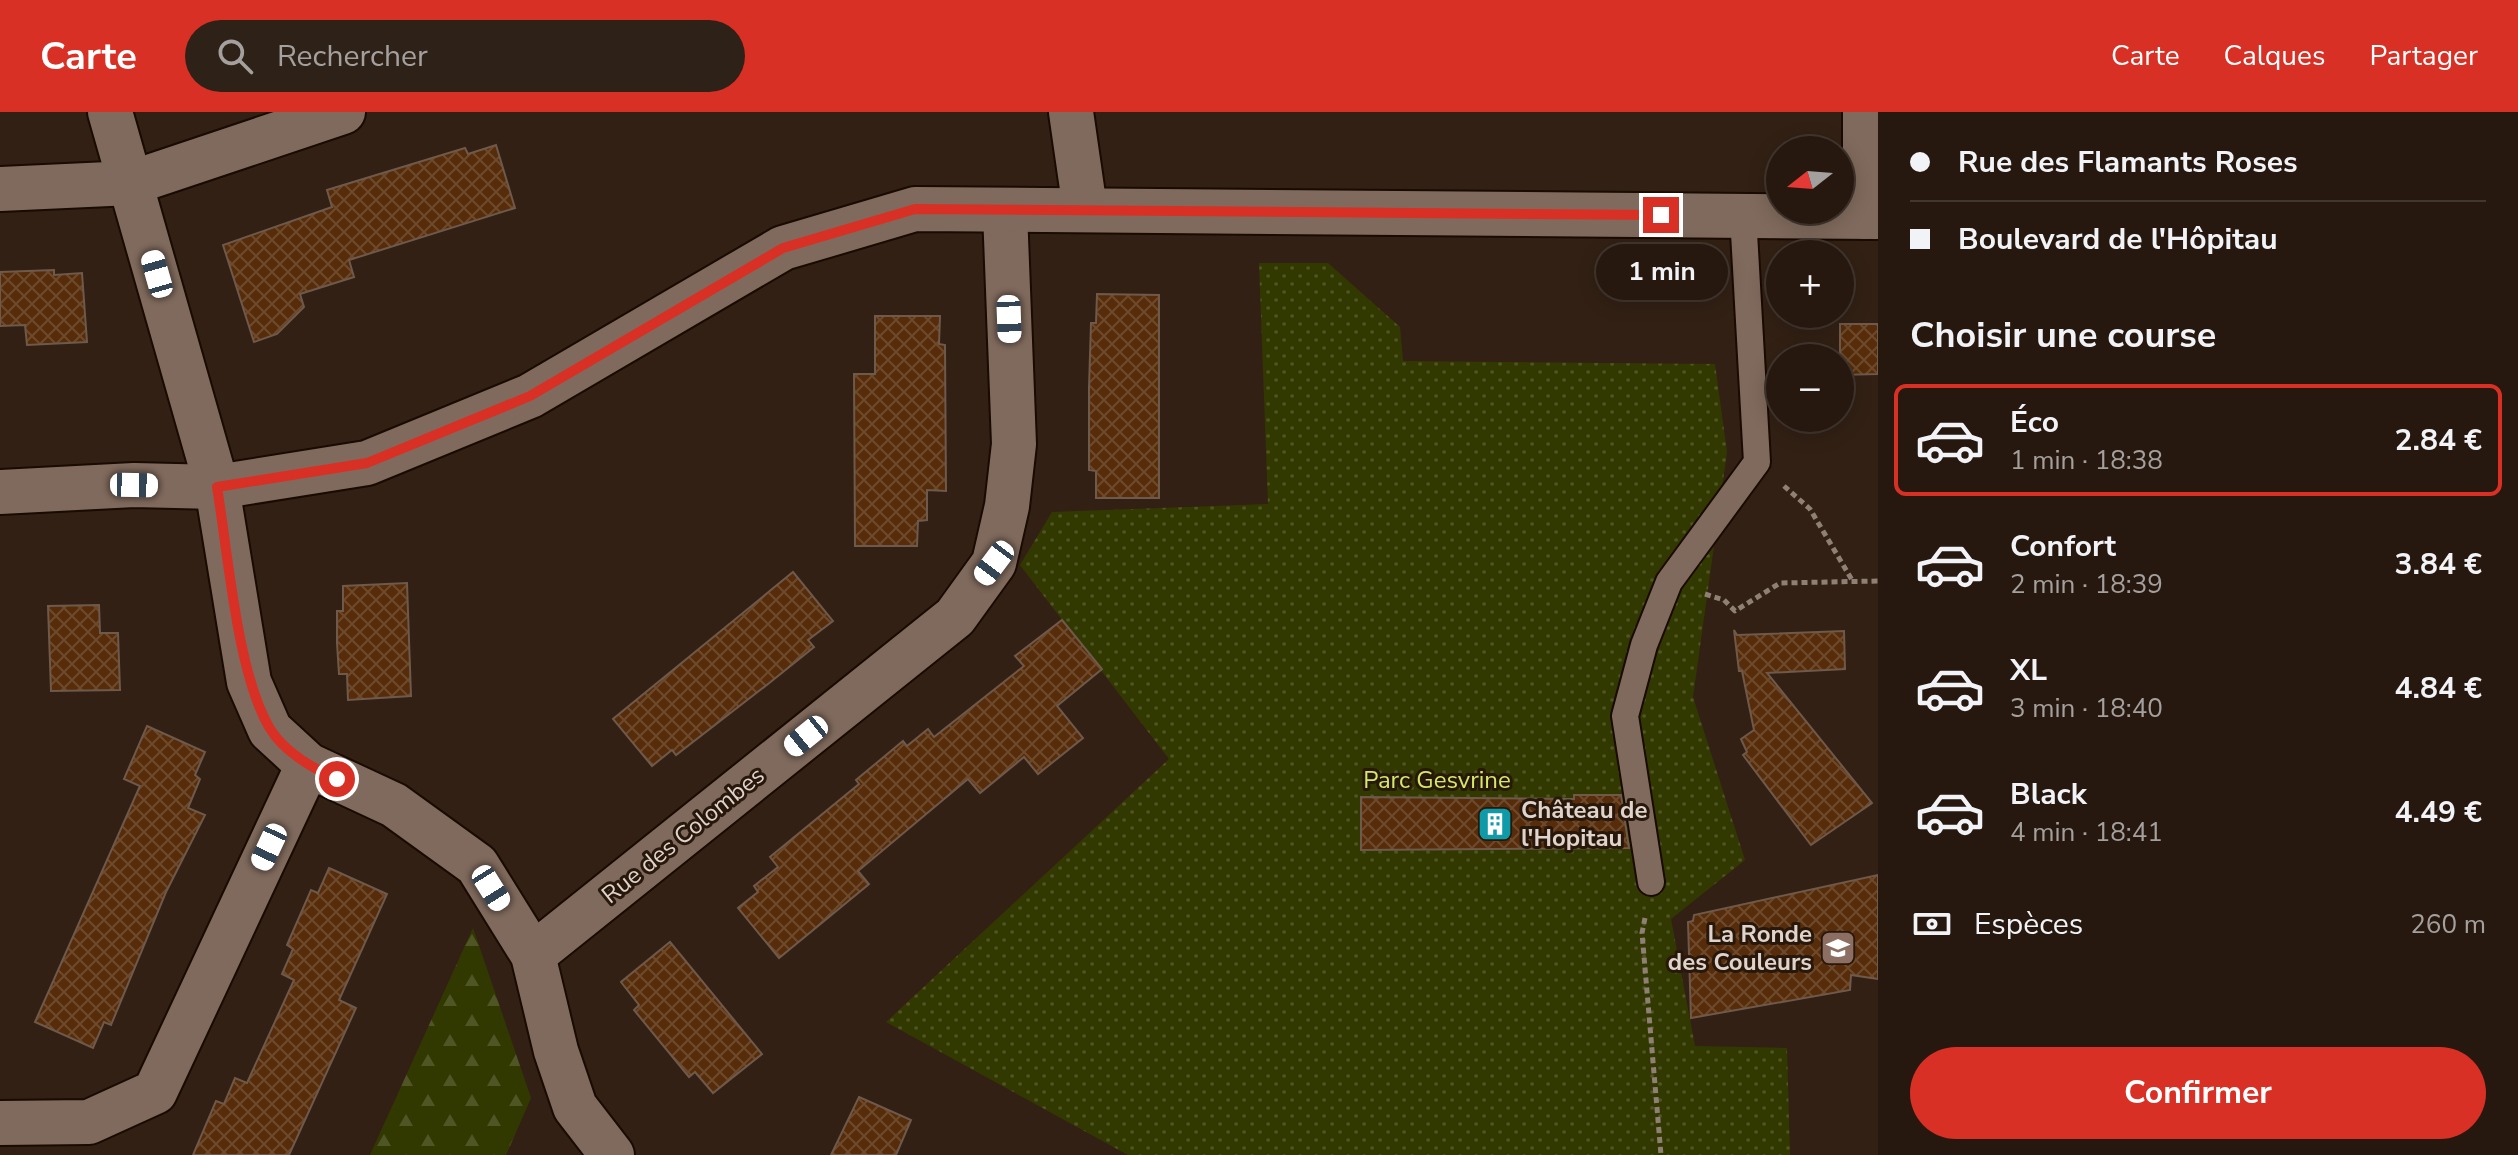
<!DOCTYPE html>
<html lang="fr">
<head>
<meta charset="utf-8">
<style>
  :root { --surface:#26180f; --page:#2e2118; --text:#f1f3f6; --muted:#a4a09e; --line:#42372f; --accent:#d93025 }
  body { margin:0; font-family:"Nunito Sans",sans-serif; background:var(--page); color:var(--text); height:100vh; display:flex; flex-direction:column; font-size:30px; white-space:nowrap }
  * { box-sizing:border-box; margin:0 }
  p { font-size:26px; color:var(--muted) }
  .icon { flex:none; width:44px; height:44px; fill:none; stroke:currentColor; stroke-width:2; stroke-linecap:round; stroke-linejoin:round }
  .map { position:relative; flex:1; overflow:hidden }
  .sheet { display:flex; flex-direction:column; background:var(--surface); width:640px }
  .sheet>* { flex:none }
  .top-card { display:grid; align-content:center; height:176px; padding:0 32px; background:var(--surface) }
  .needle { width:52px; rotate:253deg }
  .controls { position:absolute; left:1766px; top:24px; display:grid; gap:16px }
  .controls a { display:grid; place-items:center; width:88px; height:88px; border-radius:50%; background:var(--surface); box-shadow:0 4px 20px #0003,0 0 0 2px var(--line); font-size:40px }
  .end { position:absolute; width:36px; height:36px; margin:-18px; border:10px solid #d93025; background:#fff; box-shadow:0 0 0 4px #fff }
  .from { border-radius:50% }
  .bubble { position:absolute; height:56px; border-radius:28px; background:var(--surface); box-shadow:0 4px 20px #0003,0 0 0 2px var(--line); font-size:26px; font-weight:700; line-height:56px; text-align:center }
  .car { position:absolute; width:24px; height:48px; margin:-24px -12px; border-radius:10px; box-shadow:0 0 6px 2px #0007; background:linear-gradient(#fff 24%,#345 0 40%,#fff 0 76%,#345 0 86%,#fff 0) }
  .top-card b { display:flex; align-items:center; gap:28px; height:76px; font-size:30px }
  .top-card b+b { border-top:2px solid var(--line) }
  .top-card i { width:20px; height:20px; background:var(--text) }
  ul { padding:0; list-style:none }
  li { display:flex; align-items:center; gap:24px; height:112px; margin:0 16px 12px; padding:0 16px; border:4px solid transparent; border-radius:12px }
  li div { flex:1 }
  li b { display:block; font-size:30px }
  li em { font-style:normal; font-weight:700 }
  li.active { border-color:var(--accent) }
  li>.icon { width:72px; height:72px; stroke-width:1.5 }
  h2 { padding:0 32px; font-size:36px; line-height:96px }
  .pay { display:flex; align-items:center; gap:20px; height:88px; padding:0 32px; font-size:30px }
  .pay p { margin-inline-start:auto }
  .button { display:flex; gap:16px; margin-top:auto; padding:16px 32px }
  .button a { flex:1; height:92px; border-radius:48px; background:var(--accent); color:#fff; font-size:32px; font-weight:700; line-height:92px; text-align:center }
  header { display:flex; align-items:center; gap:48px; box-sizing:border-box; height:112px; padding:0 40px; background:var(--accent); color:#fff }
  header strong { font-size:38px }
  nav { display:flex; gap:44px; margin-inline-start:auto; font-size:28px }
  .search { width:560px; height:72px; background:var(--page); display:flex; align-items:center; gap:20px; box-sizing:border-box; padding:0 28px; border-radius:44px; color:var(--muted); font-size:30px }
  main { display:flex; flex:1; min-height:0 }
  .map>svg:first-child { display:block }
</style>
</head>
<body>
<header>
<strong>Carte</strong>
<div class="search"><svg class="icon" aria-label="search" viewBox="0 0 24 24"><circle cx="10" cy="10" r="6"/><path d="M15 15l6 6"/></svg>Rechercher</div>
<nav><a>Carte</a><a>Calques</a><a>Partager</a></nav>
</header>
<main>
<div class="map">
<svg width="1878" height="1043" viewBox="0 0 1878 1043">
  <defs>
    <pattern id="forest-firs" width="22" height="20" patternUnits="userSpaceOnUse" patternTransform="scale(2)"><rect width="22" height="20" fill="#323900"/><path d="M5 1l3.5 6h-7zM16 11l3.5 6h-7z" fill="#4f5524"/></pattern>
    <pattern id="park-dots" width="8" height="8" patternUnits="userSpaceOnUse" patternTransform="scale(2)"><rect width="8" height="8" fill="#323900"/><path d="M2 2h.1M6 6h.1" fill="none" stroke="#4f5524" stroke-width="1.8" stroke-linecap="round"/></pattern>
    <pattern id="building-cross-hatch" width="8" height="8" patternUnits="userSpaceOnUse" patternTransform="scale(2)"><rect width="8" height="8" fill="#562c0a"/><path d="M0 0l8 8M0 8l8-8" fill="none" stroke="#6e4a2c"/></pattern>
  </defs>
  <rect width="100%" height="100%" fill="#322014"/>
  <polygon fill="url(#forest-firs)" points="473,816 531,986 506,1043 370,1043"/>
  <polygon fill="url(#park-dots)" points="1259,151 1328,151 1400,215 1403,249 1715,252 1727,340 1693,585 1745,748 1671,807 1695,934 1787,936 1790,1043 1128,1043 886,910 1169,647 1020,453 1052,400 1268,392"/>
  <g fill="url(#building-cross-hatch)" stroke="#6e594b" stroke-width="2">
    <polygon points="496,33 515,96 349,148 354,165 300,182 304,195 277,222 254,230 223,133 332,95 327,78 465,36 468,42"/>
    <polygon points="54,158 54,163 82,161 87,230 27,233 25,213 0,214 0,160"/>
    <polygon points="1097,182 1159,183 1159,386 1096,386 1096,359 1089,358 1089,276 1091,211 1096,211"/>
    <polygon points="875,204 940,204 939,232 945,233 946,379 927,378 927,408 918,409 917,434 855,434 854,262 875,262"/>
    <polygon points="1840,212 1878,212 1878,262 1840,263"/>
    <polygon points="793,460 833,509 808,528 814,535 768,572 676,643 672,638 652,654 613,607"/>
    <polygon points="407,471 411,584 348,588 347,562 339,562 337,531 337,499 343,499 343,474"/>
    <polygon points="99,493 100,521 118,521 120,578 51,579 48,494"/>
    <polygon points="1062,508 1102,557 1057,594 1083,626 1038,662 1024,645 980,681 968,667 858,759 869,772 779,846 738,796 758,780 754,774 778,755 770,745 859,672 856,668 903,629 907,634 928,617 934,625 1024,554 1015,544"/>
    <polygon points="1734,518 1737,523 1844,519 1845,557 1767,561 1872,691 1811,733 1743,643 1747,640 1741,627 1754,618 1742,559 1739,559"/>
    <polygon points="147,614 205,640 195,663 200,667 188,696 205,703 166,780 111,913 104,910 93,936 35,910 140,674 124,667"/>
    <polygon points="1574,683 1621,683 1629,736 1361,738 1361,685 1574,687"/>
    <polygon points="329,756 387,782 339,888 356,896 289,1043 193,1043 216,989 224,992 235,966 247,971 294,868 282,862 293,837 287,833 311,778 318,781"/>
    <polygon points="1878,763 1878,867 1851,863 1850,878 1691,906 1688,810 1693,809 1694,803"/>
    <polygon points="670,830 762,942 713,981 695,960 689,965 634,898 639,893 621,870"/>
    <polygon points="859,985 911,1008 896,1043 831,1043"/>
  </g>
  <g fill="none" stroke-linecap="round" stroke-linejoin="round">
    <g stroke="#190a02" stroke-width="30">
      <polyline id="lane" points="1651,770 1625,604 1644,533 1669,470 1757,350 1743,103"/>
    </g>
    <g stroke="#190a02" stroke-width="48">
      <g id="street">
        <polyline points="110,0 217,375 249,570 270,618 308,653 394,693 477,753 533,843 556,939 575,995 612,1043"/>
        <polyline points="1071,0 1085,97"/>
        <polyline points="0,77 131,71 343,0"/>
        <polyline points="1865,105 1865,0"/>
        <polyline points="533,843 955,505 994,451 1007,394 1014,332 1005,100"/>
        <polyline points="0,1011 89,1010 155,980 308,653"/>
      </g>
    </g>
    <g stroke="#190a02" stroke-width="48">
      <polyline id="secondary" points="0,380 134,373 217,375 367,351 530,284 783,136 915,97 1878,105"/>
    </g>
    <g stroke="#8f8076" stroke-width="5" stroke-dasharray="6 4" stroke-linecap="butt">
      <polyline points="1784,374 1810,397 1852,468"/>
      <polyline points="1705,482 1724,488 1735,499 1780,471 1878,469"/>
      <polyline points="1645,806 1642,821 1661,1043"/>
    </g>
    <use href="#lane" stroke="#806a5d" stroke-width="26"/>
    <use href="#street" stroke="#806a5d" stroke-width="44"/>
    <use href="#secondary" stroke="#806a5d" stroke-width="44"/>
  </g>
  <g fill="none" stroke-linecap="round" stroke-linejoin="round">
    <path stroke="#d93025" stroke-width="10" d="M337 667C312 656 283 639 269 615 237 560 228 441 217 375L367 351 530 284 783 136 915 97 1661 103"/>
  </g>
  <defs>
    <g id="building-square" transform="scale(1.8)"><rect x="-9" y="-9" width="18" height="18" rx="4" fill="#0f9aa8" stroke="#28170b"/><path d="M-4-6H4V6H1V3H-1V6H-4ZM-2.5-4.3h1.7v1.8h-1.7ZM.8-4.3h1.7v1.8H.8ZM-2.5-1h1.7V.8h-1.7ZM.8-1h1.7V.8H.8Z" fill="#fff"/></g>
    <g id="school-square" transform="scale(1.8)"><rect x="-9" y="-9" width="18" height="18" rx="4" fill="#8d6e63" stroke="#28170b"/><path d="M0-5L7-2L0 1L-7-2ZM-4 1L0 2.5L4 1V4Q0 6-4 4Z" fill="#fff"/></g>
  </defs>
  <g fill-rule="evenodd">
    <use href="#building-square" x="1495" y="712"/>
    <use href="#school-square" x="1838" y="836"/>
  </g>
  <g text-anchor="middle" stroke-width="6" stroke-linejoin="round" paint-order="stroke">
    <g font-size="24" fill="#d4e967" stroke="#28170b">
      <text x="1437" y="676">Parc Gesvrine</text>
    </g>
    <g font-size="24" font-weight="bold" fill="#dfd3cb" stroke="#28170b" text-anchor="start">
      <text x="1521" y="706">Château de<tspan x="1521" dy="28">l'Hopitau</tspan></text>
      <text x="1812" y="830" text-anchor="end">La Ronde<tspan x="1812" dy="28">des Couleurs</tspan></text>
    </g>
    <g font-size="24" fill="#dfd3cb" stroke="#28170b">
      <text transform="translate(683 723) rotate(-39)" y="8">Rue des Colombes</text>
    </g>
  </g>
</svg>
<div class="controls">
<a><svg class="needle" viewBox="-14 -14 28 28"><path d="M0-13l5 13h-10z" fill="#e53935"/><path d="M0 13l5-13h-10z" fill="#a4a09e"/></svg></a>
<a>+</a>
<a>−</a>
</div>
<i class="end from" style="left:337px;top:667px"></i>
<i class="end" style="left:1661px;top:103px"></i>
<div class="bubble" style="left:1596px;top:132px;width:132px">1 min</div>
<i class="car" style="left:157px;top:162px;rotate:344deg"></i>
<i class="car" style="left:1009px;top:207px;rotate:178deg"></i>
<i class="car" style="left:134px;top:373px;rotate:91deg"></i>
<i class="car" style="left:994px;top:451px;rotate:217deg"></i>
<i class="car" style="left:806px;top:624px;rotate:231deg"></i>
<i class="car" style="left:269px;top:735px;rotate:205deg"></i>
<i class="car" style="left:491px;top:776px;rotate:148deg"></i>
</div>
<section class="sheet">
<div class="top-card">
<b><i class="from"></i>Rue des Flamants Roses</b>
<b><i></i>Boulevard de l'Hôpitau</b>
</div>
<h2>Choisir une course</h2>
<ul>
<li class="active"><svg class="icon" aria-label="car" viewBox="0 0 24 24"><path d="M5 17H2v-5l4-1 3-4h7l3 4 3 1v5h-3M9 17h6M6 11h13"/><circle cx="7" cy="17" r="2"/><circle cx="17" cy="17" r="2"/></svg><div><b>Éco</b><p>1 min · 18:38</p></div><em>2.84 €</em></li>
<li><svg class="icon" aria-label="car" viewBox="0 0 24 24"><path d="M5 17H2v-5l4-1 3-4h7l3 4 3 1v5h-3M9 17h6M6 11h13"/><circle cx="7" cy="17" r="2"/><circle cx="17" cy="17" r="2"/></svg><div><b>Confort</b><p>2 min · 18:39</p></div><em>3.84 €</em></li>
<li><svg class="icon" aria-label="car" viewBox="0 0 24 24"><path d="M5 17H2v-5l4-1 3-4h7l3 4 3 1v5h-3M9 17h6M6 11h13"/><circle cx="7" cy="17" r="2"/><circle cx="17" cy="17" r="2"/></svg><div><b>XL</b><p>3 min · 18:40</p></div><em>4.84 €</em></li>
<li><svg class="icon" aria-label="car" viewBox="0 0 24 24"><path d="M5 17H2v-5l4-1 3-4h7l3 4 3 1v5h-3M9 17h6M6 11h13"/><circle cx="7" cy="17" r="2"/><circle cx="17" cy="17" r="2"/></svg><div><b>Black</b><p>4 min · 18:41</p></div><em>4.49 €</em></li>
</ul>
<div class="pay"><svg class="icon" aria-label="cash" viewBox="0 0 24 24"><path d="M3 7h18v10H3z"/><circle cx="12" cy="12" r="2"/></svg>Espèces<p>260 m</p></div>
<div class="button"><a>Confirmer</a></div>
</section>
</main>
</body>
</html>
